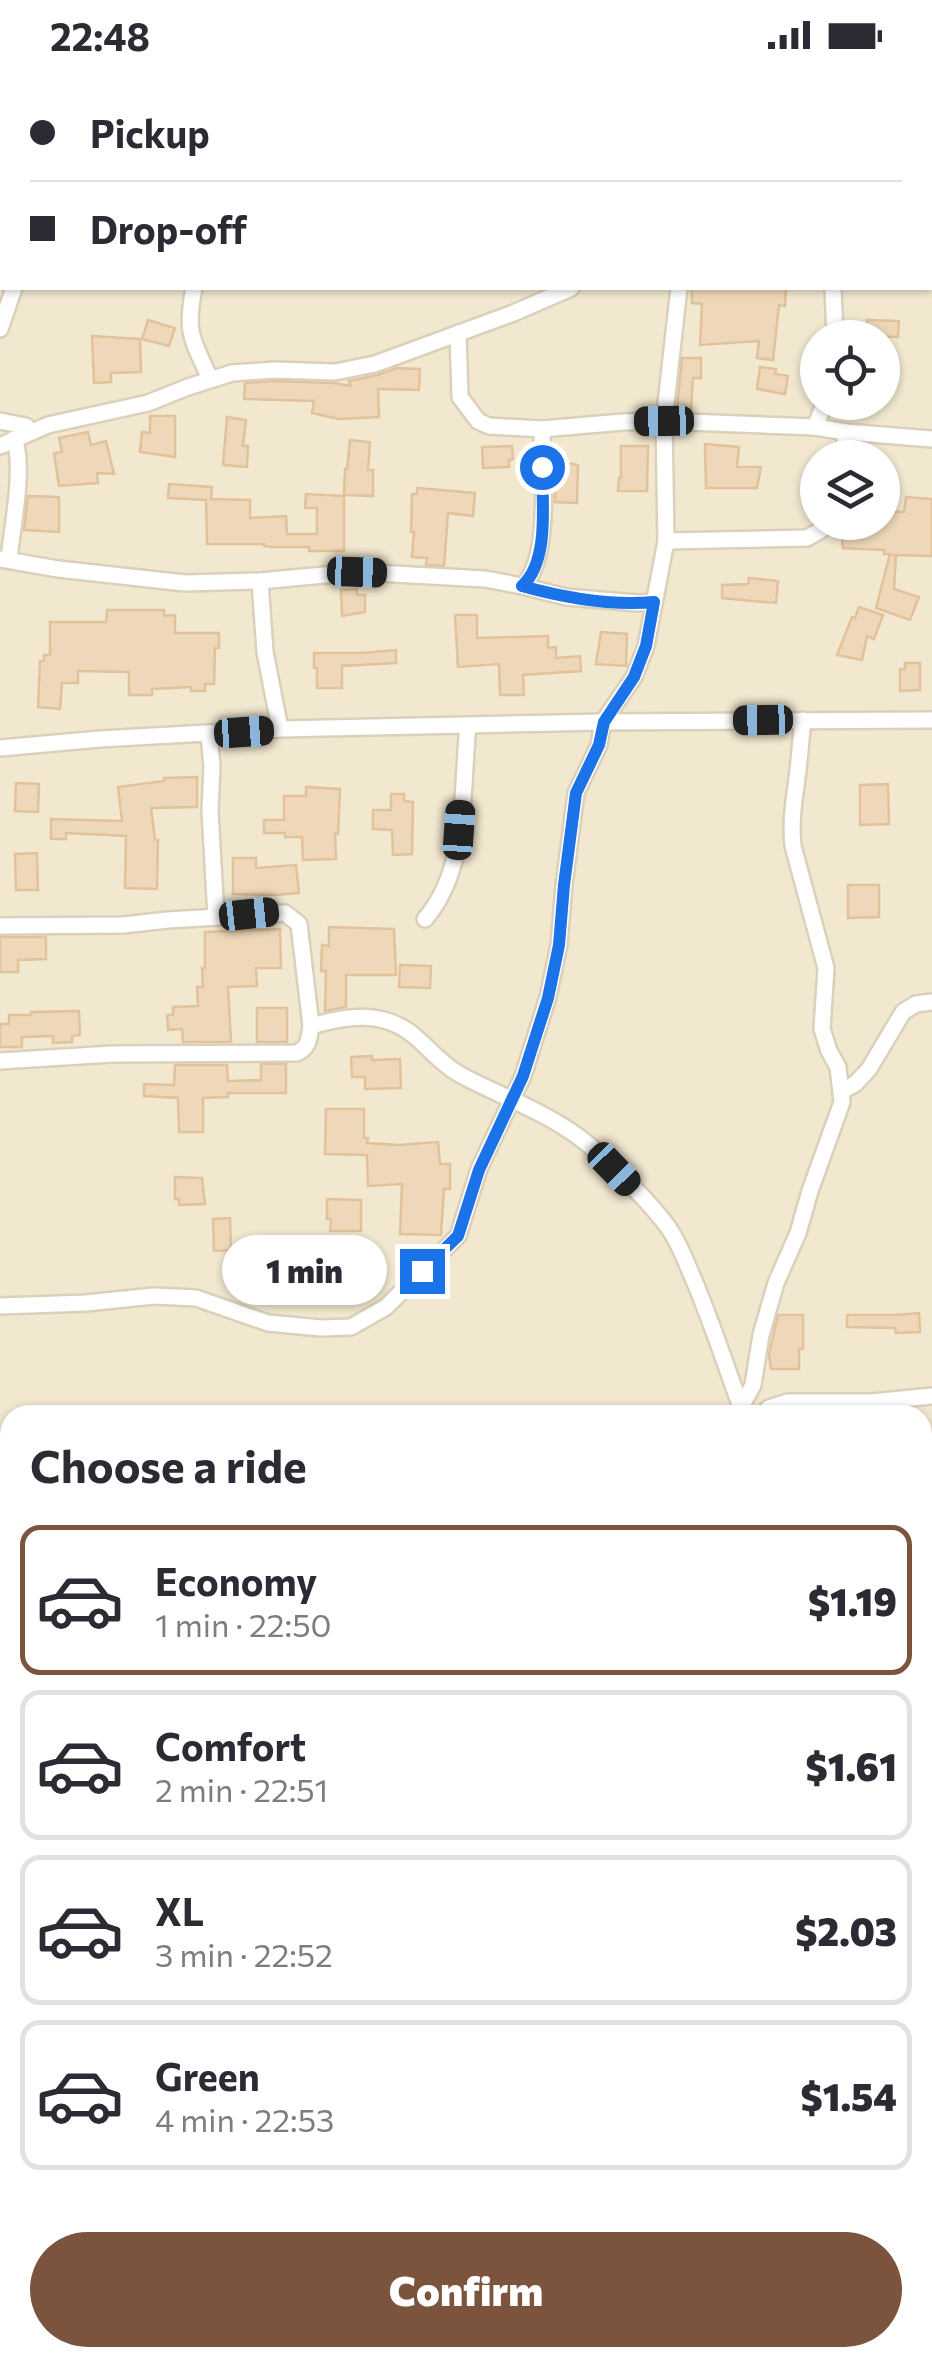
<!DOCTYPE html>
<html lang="en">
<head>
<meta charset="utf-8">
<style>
  :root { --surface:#fff; --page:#f7f7f7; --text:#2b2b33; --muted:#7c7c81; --line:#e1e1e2; --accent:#7c543e }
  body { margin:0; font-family:Commissioner,sans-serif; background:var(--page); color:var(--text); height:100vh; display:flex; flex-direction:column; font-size:38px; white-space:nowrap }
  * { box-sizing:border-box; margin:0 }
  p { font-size:32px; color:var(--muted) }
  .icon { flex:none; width:55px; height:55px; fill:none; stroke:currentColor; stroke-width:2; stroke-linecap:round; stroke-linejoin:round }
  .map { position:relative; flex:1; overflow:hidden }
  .sheet { position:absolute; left:0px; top:1335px; width:932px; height:962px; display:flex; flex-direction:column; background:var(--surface); border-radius:30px 30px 0 0; box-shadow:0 2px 8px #0004 }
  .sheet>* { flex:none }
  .banner { position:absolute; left:0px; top:0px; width:932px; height:220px; box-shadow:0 2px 8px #0004; display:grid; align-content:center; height:220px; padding:0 30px; background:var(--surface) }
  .controls { position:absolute; left:800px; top:250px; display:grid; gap:20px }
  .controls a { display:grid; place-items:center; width:100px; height:100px; border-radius:50%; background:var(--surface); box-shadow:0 2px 8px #0004; font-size:50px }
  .end { position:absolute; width:45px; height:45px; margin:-22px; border:12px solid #1a73e8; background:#fff; box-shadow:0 0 0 5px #fff }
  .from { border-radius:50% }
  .bubble { position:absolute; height:70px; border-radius:35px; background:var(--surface); box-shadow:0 2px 8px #0004; font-size:32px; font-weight:800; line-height:70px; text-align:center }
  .car { position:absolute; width:30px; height:60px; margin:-30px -15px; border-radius:12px; box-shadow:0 0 8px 2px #0007; background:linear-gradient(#222 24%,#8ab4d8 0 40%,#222 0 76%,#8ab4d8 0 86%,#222 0) }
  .banner b { display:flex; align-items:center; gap:35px; height:95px; font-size:38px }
  .banner b+b { border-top:2px solid var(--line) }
  .banner i { width:25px; height:25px; background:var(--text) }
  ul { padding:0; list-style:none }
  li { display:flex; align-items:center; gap:30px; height:150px; margin:0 20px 15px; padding:0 10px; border:5px solid var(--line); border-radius:20px }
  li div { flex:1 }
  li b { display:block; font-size:38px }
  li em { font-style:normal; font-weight:800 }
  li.selected { border-color:var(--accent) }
  li>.icon { width:90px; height:90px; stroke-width:1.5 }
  h2 { padding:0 30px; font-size:45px; line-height:120px }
  .primary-button { display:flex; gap:20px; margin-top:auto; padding:20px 30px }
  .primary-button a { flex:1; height:115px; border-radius:60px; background:var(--accent); color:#fff; font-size:40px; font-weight:800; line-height:115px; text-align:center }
  .status { display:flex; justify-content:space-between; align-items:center; height:70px; padding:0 50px; background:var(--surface); direction:ltr }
  .status svg { height:28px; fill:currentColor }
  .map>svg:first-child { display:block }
</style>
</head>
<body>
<div class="status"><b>22:48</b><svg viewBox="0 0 49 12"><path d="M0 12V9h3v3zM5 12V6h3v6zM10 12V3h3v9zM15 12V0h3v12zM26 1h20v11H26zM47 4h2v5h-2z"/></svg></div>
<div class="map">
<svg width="932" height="2296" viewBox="0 0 932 2296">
  <rect width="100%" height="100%" fill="#fbf5e1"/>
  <path fill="#f2e8d0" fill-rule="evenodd" d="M0 0H932V2296H0ZM2 2H930V218H2ZM818 268H882V332H818ZM818 388H882V452H818ZM10 1345H922V2288H10Z"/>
  <g fill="#efd8ba" stroke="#e1c29b" stroke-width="2.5">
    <polygon points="692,218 786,218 785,236 779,235 773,290 757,288 759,271 700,275 702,234 692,233"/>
    <polygon points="148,250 175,258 169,276 142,269"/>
    <polygon points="867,250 899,251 898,267 866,266"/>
    <polygon points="92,266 140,269 141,302 111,303 111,312 94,313"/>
    <polygon points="682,288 701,288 701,308 693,308 691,339 677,339"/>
    <polygon points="760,297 776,299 775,304 788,306 785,324 757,319"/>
    <polygon points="397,298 420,299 419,320 378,319 379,347 339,349 312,343 314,331 244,329 245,313 274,311 334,313 350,316 349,311 378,305"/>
    <polygon points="150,346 175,346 175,387 140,382 142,362 150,363"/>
    <polygon points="227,347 246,350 243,376 248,376 247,397 223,395"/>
    <polygon points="88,362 91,375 106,371 114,404 97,403 98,413 59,416 54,383 62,382 59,368"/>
    <polygon points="350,370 370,372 368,400 373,400 373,426 344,425 345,399 347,399"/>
    <polygon points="705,374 739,377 737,397 761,397 757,418 706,418"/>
    <polygon points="512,376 513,389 509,390 509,397 483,398 482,377"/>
    <polygon points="621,376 648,376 647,421 618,421 619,408 621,408"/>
    <polygon points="558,391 578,395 577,433 555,432 555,407"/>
    <polygon points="169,414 212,417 211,429 250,430 250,448 286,446 287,464 317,464 317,438 305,438 306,424 344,426 344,481 309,481 309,477 272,477 264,476 264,474 207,474 206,430 168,428"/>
    <polygon points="417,418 475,423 473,446 448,443 444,496 426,495 427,488 412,487 414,462 411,462 412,424 417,424"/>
    <polygon points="28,426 59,427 59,462 24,460"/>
    <polygon points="906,427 932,429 932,486 892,485 896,485 894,519 919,527 910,550 876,538 890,484 884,484 884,480 843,478 842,467 842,452 882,452 882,441 904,442"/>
    <polygon points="749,508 778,511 776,533 722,528 722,515 748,514"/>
    <polygon points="357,519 357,525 365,525 365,542 342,546 341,520"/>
    <polygon points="859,537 883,545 874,569 867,566 862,590 837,585 852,547 855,548"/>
    <polygon points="107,540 164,540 164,546 175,545 175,563 219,563 219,578 215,578 214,614 205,614 205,621 191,621 191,617 152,619 152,625 129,625 129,602 78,601 78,613 62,613 60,639 38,637 40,591 44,591 44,585 50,585 50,552 106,552"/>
    <polygon points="455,545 477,545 477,568 548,566 548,578 556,577 556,588 580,586 581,601 523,605 524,625 500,625 499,594 458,597"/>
    <polygon points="601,562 627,564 626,596 596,594"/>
    <polygon points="396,580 396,593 342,596 342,618 317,618 317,598 314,598 314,583 362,583"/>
    <polygon points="905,593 920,593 920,620 900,621 900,599 905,599"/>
    <polygon points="197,707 197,737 151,738 155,770 158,770 157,819 125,818 126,766 66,763 66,769 51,769 51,749 122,751 118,717 164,711 164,708"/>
    <polygon points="16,713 39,714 38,742 15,741"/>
    <polygon points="888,714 889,754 860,755 860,715"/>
    <polygon points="306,717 340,719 338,764 335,764 336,789 303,790 302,767 285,767 285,763 264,763 264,750 284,750 284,726 306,726"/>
    <polygon points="391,724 404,724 404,731 413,732 412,784 393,785 392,760 373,759 373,740 391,740"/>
    <polygon points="37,783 38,820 16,820 15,784"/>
    <polygon points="233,788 256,788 256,798 296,795 299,823 275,825 233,824"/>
    <polygon points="848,815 879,815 879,847 848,848"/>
    <polygon points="329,857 394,859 396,905 346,905 346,937 325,941 326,901 321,901 322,875 329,876"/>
    <polygon points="280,859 281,898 256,898 257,916 228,917 231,972 183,972 182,959 168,960 167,945 173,945 173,937 198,936 197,917 203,917 202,898 205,898 205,862"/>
    <polygon points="0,867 46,867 46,889 18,890 18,902 0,902"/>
    <polygon points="400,895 431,896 430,918 399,917"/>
    <rect x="257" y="938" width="30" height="34"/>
    <polygon points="79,941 80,965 72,966 72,972 53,973 53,966 22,967 22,977 0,977 0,954 9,954 9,945 31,945 31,942"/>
    <polygon points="372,986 372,990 400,989 401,1018 365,1019 365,1007 352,1007 351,987"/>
    <polygon points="261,994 286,994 286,1023 228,1023 228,1027 203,1028 203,1062 179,1062 178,1028 144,1026 144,1014 174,1015 175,995 227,995 228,1011 261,1010"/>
    <polygon points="326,1039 364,1039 364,1068 368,1068 367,1073 399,1075 438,1072 440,1094 450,1094 450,1119 444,1119 441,1165 400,1164 402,1114 368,1116 367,1085 325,1084"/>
    <polygon points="175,1107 202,1108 205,1134 179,1135 179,1129 175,1129"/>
    <polygon points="327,1129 361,1130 361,1161 330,1161 331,1149 327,1149"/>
    <polygon points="230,1148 231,1180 214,1181 213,1149"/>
    <polygon points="919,1243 920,1262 896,1263 895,1258 847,1257 847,1245 895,1245"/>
    <polygon points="778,1245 803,1245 803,1279 799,1279 799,1299 771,1299 769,1284"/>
  </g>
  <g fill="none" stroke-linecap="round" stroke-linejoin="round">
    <g stroke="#dbd0bb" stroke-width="20">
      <g id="street">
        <polyline points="71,2 72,0"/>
        <polyline points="232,2 233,0"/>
        <polyline points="624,2 624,0"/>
        <polyline points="900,2 900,0"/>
        <polyline points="0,56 2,58"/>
        <polyline points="930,75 932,74"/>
        <polyline points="0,141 2,141"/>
        <path d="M194 218C185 264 192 268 210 309"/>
        <polyline points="833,218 835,268"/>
        <polyline points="0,259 14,218"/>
        <polyline points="458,263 460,327 478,351 489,356 542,359 623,352 664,351 815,357 846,362 932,369"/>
        <polyline points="0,351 26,356 30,362"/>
        <polyline points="815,357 825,332"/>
        <polyline points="0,376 48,355 148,333 188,317 232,303 274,300 335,302 375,294 511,244 571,218"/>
        <polyline points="843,388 846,362"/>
        <polyline points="666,471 807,468 821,460 826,452"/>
        <polyline points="0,489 58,499 185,513 260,511 357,502 485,509 522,516 566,527 638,533 654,532"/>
        <path d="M9 489C12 458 25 396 14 369"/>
        <polyline points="260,511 265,582 280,659"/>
        <path d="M522 516C552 491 542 397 542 359"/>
        <polyline points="209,665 212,696 210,741 216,847"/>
        <polyline points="0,678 100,669 280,659 603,652 932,650"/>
        <path d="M425 849C469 798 461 720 468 656"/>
        <polyline points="0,856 123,855 168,850 285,843 299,854 311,956"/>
        <path d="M0 991 112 984 296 983C309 979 309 968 311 956 346 946 381 940 412 964 428 977 441 994 459 1004 499 1026 543 1040 580 1068 605 1087 652 1134 670 1160 680 1175 686 1192 693 1208 711 1250 725 1294 741 1337"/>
        <polyline points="842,1021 855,1014 869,999 903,942 916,934 932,932"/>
        <polyline points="0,1236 86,1233 154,1226 196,1228 268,1253 321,1258 351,1257 386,1237 458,1166 479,1099 523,1006 548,927 559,875 564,815 576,723 599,675 603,652 634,607 646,576 666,471 664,351 679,218"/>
        <path d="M741 1341V1337L753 1315 761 1265 776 1213 798 1163 810 1121 842 1032 838 997 829 981 822 959 826 898 793 776C790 749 795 726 798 700 800 683 801 667 803 650"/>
        <polyline points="761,1345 769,1338 788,1332 872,1332 932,1326"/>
        <polyline points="922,1701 932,1703"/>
        <polyline points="0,1725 10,1723"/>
        <polyline points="0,1870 10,1870"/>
        <polyline points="922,1936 932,1936"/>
        <polyline points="151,2296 151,2288"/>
      </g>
    </g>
    <g stroke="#e0d2b9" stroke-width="28">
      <g id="secondary">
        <polyline points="922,2194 932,2194"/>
        <polyline points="0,2211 10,2210"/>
      </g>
    </g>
    <use href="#street" stroke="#fff" stroke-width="15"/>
    <use href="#secondary" stroke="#fff" stroke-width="22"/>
  </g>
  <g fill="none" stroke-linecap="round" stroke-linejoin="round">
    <path stroke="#1a73e8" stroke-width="12" d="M422 1201 458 1166 479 1100 523 1006 548 928 559 875 564 815 576 723 599 675 604 652 634 607 646 576 654 532C610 536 565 528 522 516 550 491 542 431 542 397"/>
  </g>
</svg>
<div class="controls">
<a><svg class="icon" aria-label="locate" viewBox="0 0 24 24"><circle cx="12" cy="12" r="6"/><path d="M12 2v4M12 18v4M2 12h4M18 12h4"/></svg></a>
<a><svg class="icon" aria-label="layers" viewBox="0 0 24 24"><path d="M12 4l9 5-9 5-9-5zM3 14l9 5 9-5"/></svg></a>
</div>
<i class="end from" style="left:542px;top:397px"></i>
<i class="end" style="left:422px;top:1201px"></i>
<div class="bubble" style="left:222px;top:1165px;width:165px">1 min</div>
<i class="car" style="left:664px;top:351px;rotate:269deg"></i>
<i class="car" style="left:357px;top:502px;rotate:92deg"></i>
<i class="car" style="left:763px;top:650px;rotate:269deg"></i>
<i class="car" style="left:244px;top:662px;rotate:86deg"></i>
<i class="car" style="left:459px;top:760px;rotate:4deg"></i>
<i class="car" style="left:249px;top:844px;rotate:84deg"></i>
<i class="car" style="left:614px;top:1099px;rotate:136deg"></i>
<div class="banner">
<b><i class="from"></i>Pickup</b>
<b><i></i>Drop-off</b>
</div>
<section class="sheet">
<h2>Choose a ride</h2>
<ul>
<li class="selected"><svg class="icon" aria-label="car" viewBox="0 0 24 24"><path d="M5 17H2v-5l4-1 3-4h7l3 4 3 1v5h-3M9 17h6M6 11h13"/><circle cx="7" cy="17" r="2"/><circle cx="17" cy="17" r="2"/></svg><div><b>Economy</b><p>1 min · 22:50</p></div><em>$1.19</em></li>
<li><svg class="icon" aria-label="car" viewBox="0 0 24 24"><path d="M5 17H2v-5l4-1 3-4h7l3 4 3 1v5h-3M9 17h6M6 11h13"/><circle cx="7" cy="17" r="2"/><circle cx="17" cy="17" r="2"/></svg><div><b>Comfort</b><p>2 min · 22:51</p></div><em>$1.61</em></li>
<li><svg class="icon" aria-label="car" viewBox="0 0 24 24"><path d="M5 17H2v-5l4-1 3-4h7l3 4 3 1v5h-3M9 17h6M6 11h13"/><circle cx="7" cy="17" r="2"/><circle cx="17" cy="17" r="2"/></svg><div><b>XL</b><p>3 min · 22:52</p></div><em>$2.03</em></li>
<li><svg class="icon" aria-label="car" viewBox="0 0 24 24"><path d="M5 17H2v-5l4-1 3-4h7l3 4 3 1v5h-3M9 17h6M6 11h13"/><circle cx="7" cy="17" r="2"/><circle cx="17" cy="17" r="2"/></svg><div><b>Green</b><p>4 min · 22:53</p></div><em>$1.54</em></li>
</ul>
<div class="primary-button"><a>Confirm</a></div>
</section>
</div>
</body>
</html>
